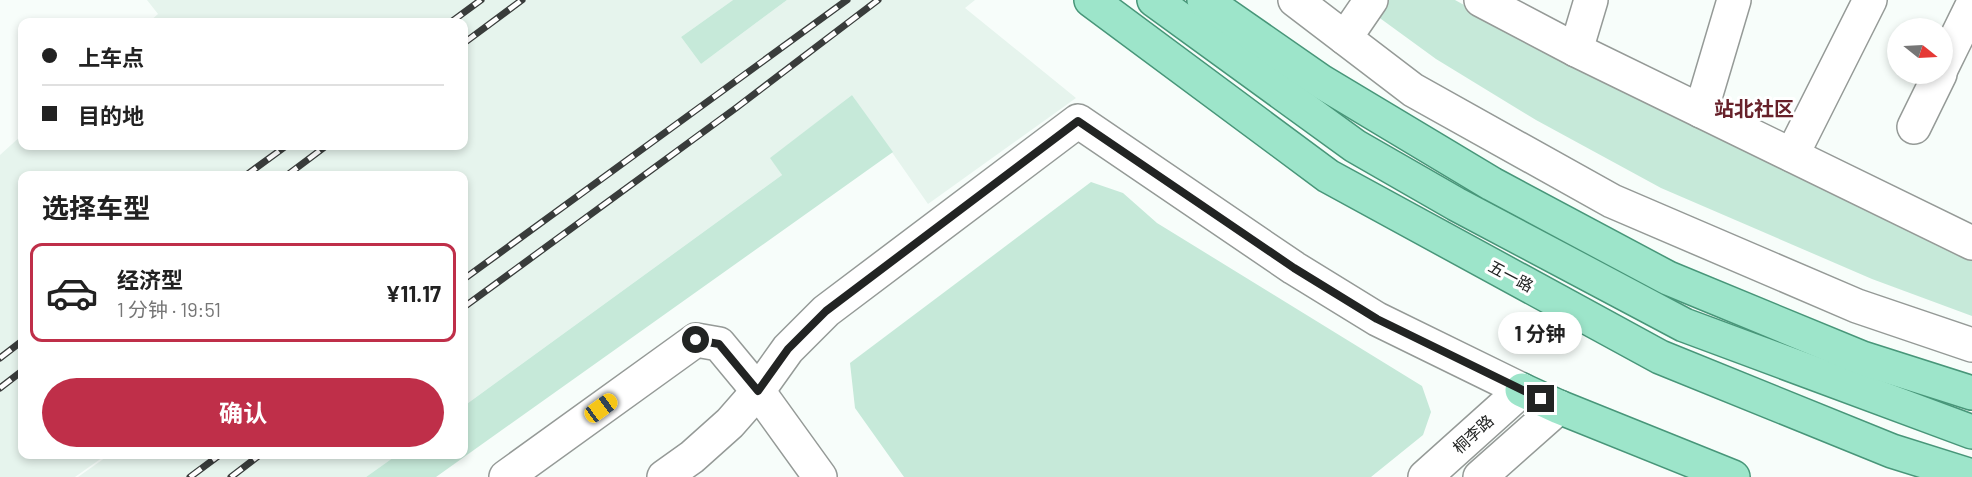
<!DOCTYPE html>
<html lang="zh">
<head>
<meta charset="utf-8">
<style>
  :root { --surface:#fff; --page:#f6f6f6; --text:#222; --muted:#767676; --line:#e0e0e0; --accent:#bf2f49 }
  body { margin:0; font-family:Barlow,"Noto Sans SC",sans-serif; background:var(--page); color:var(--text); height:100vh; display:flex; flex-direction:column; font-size:22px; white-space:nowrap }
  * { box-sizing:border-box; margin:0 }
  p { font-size:20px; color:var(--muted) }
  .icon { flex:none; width:33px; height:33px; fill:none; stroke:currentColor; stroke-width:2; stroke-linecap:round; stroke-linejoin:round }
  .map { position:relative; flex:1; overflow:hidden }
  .details { position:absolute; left:18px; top:171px; width:450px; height:288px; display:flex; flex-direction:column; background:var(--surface); border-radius:12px; box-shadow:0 3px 9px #0003 }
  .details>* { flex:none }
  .banner { position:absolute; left:18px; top:18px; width:450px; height:132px; border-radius:12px; box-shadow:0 3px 9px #0003; display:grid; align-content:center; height:132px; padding:0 24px; background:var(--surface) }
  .needle { width:39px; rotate:108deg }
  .tools { position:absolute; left:1887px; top:18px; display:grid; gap:12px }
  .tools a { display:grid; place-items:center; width:66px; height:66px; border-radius:50%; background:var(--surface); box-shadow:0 3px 9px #0003; font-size:30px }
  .end { position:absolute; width:27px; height:27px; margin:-14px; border:8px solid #222423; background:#fff; box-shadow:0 0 0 3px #fff }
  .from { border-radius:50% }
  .bubble { position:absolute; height:42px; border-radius:21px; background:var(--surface); box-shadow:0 3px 9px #0003; font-size:20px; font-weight:700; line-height:42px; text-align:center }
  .car { position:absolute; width:18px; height:36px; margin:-18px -9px; border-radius:8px; box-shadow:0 0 4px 2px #0007; background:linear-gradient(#f5c518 24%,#345 0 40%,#f5c518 0 76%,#345 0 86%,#f5c518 0) }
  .banner b { display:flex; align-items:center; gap:21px; height:57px; font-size:22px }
  .banner b+b { border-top:2px solid var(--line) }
  .banner i { width:15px; height:15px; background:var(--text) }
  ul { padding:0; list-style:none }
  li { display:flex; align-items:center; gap:18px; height:99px; margin:0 12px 9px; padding:0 12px; border:3px solid transparent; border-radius:12px }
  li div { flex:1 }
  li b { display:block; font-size:22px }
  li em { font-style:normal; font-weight:700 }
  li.active { border-color:var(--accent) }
  li>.icon { width:54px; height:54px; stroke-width:1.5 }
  h2 { padding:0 24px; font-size:27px; line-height:72px }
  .button { display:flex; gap:12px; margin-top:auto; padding:12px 24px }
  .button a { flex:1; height:69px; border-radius:36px; background:var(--accent); color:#fff; font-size:24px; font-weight:700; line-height:69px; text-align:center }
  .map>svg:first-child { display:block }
</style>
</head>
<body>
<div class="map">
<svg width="1972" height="477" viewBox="0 0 1972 477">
  <rect width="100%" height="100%" fill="#f7fdfa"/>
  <g fill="#e6f4ed">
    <polygon points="147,0 733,0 681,37 701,64 787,0 975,0 965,8 1076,98 928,204 852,95 771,158 782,175 464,406 464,176 22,176 22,454 106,455 75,477 0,477 0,155 22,135 22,146 464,146 464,22 149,22 158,14"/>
    <polygon points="109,455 109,454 397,455 366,477 78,477"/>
  </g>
  <g fill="#c6e9d9">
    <polygon points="733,0 787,0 701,64 681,37"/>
    <polygon points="1355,0 1455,0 1606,83 1972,257 1972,316 1872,279 1661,188 1536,120 1436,59"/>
    <polygon points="852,95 893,152 436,477 366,477 397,455 464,454 464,406 782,175 770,158"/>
    <polygon points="1091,182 1123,193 1157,223 1422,386 1431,412 1423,435 1371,477 904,477 855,408 850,363"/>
  </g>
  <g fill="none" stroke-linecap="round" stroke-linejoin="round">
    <g stroke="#959a97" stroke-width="36">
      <g id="minor">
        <polyline points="1295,0 1413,90 1612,201 1857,306 1972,345"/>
        <polyline points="1481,0 1576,50 1972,243"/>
        <polyline points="1345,38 1371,0"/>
        <polyline points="1576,50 1591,0"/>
        <polyline points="1942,67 1972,6"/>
        <polyline points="1701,111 1734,0"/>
        <polyline points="1914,127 1940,74"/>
        <polyline points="1792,155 1870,0"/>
        <polyline points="506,477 696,340 719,344 758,391 820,477"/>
        <polyline points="664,477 692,457 730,423 758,391 788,349 826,311 1078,121 1294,268 1377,319 1522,390 1425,477"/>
        <polyline points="1480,477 1559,407"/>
      </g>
    </g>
    <g stroke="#489679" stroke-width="36">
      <g id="major">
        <polyline points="1091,0 1328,176 1660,357 1892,451 1972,476"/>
        <polyline points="1154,0 1355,146 1456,204 1684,325 1972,432"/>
        <polyline points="1204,0 1322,82 1492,184 1668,278 1862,358 1972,393"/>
        <polyline points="1522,390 1559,407 1733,477"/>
      </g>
    </g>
    <use href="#minor" stroke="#fff" stroke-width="33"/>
    <use href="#major" stroke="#9de5ca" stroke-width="33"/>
    <g stroke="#393c3b" stroke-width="7">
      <g id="rail">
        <polyline points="451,22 481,0"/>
        <polyline points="464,43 522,0"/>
        <polyline points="245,176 286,146"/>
        <polyline points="286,176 326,146"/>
        <polyline points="464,279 847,0"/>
        <polyline points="464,307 736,108 878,0"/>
        <polyline points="0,358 22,341"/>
        <polyline points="0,388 22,371"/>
        <polyline points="190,477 221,454"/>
        <polyline points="231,477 261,454"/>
      </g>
    </g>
    <use href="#rail" stroke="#fff" stroke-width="4.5" stroke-dasharray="14" stroke-linecap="butt"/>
  </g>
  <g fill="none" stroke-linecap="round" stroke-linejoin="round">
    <polyline stroke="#222423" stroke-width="8" points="696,340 719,344 758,391 788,349 826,311 1078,121 1294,268 1377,319 1541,399"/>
  </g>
  <g text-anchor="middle" stroke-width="6" stroke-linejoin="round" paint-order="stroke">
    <g font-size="16" fill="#222423" stroke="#fff">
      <text transform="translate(1511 276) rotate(28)" y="6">五一路</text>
      <text transform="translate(1473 434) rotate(-42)" y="6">桐李路</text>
    </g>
    <g font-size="20" font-weight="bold" fill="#67212a" stroke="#fff">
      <text x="1754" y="116">站北社区</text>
    </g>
  </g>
</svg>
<div class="tools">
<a><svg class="needle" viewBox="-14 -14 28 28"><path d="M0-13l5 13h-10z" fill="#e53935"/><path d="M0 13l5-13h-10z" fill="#767676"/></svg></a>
</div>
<i class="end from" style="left:696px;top:340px"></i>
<i class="end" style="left:1541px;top:399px"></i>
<div class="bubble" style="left:1498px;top:312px;width:84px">1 分钟</div>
<i class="car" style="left:601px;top:408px;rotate:54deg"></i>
<div class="banner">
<b><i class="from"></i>上车点</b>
<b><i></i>目的地</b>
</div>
<section class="details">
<h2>选择车型</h2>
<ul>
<li class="active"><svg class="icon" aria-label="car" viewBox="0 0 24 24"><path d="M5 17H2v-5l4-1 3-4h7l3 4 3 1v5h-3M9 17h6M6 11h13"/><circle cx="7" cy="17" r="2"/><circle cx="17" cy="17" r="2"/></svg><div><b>经济型</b><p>1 分钟 · 19:51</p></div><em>¥11.17</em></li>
</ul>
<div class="button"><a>确认</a></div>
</section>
</div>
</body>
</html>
